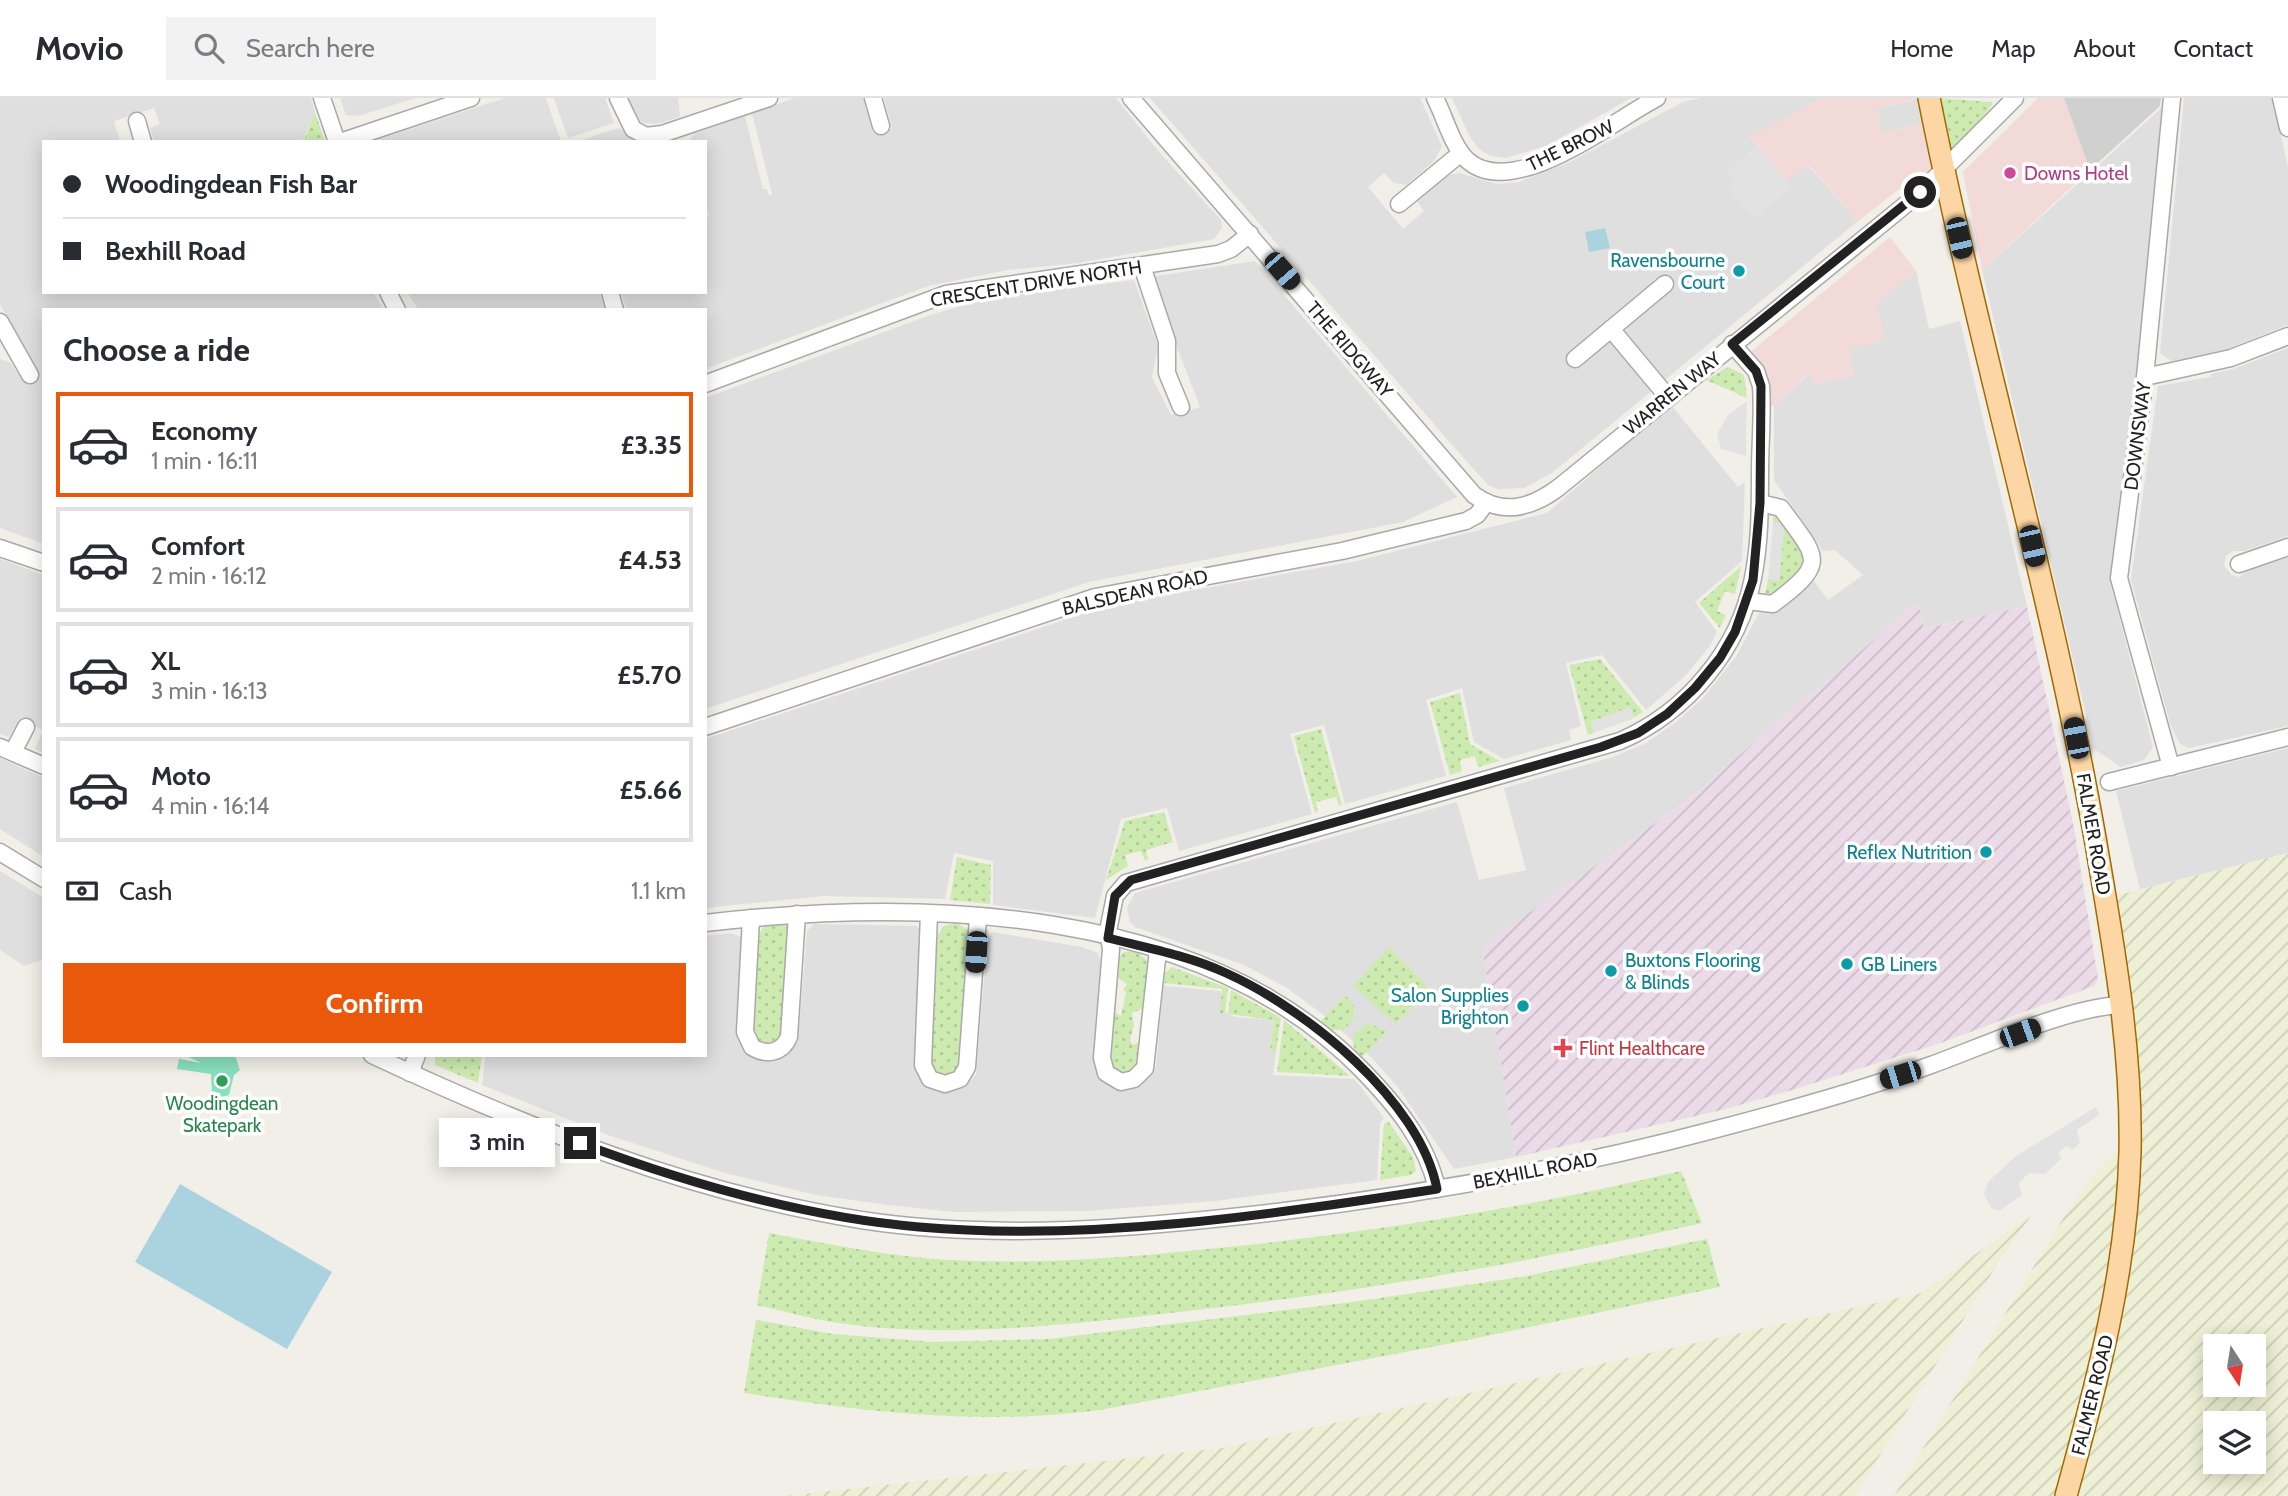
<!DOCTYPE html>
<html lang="en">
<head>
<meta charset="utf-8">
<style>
  :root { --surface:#fff; --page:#f2f2f3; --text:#2b2b33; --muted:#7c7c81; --line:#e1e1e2; --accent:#ea580c }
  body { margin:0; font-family:Cabin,sans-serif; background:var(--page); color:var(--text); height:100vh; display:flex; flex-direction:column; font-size:26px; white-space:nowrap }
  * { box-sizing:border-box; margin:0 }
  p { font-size:23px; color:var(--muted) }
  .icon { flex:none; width:38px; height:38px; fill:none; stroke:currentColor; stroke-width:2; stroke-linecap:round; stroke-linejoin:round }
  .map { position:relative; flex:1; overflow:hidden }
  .sheet { position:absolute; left:42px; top:210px; width:665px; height:749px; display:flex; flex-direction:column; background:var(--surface); border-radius:0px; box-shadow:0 4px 18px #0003 }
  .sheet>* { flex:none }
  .guide { position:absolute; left:42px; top:42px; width:665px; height:154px; border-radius:0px; box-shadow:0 4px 18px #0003; display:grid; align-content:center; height:154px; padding:0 21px; background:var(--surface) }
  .needle { width:46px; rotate:168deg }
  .buttons { position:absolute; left:2203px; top:1236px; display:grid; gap:14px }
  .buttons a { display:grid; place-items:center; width:63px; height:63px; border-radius:0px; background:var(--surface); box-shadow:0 4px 18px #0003; font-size:35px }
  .end { position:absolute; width:32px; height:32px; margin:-16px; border:9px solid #222; background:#fff; box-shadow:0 0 0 4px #fff }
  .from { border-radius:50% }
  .bubble { position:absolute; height:49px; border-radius:0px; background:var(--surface); box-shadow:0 4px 18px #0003; font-size:23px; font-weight:700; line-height:49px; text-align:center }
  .car { position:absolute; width:21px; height:42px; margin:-21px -10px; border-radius:9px; box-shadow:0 0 5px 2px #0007; background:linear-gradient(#222 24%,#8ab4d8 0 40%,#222 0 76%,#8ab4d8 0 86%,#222 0) }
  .guide b { display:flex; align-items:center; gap:24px; height:66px; font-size:26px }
  .guide b+b { border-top:2px solid var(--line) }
  .guide i { width:18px; height:18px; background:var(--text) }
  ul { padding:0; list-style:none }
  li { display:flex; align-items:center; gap:21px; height:105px; margin:0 14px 10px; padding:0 7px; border:4px solid var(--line); border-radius:0px }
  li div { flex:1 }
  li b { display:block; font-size:26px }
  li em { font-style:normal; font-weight:700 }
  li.on { border-color:var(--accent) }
  li>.icon { width:63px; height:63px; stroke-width:1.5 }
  h2 { padding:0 21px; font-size:32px; line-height:84px }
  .pay { display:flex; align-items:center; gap:18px; height:77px; padding:0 21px; font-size:26px }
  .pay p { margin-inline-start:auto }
  .action { display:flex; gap:14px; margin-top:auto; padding:14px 21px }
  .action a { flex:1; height:80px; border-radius:0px; background:var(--accent); color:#fff; font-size:28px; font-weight:700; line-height:80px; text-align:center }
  header { display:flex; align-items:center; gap:42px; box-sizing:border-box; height:98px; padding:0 35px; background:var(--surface); border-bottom:2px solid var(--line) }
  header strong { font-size:33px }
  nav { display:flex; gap:38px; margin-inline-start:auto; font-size:24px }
  .search { width:490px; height:63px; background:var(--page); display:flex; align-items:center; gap:18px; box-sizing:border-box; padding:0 24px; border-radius:0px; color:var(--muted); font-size:26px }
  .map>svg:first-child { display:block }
</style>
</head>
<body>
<header>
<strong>Movio</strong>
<div class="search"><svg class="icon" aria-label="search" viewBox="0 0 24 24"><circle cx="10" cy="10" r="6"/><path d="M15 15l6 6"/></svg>Search here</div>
<nav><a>Home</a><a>Map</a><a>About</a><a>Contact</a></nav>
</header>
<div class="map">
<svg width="2288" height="1398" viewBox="0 0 2288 1398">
  <defs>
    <pattern id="industrial-furrows" width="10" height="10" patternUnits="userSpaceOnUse" patternTransform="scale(1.75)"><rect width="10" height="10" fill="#ebdbe8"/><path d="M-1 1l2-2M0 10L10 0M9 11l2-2" fill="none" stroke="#c9bcc7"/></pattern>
    <pattern id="farmland-furrows" width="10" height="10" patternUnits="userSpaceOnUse" patternTransform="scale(1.75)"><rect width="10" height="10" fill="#eef0d5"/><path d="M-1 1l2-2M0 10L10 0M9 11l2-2" fill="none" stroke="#ccceb7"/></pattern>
    <pattern id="grass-dots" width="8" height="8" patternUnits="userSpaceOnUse" patternTransform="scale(1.75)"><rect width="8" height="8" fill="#cdebb0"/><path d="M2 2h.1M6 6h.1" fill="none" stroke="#b0c997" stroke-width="1.8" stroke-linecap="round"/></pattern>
  </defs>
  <rect width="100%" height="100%" fill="#f2efe9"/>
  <g fill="#e0dfdf">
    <polygon points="0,0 311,0 315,14 302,44 154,44 150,30 160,26 154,10 114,23 120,44 44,44 44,194 373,194 384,212 44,212 44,446 0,430 0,261 11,265 20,279 37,270 0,206"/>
    <polygon points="340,0 415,0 359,18 346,17"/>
    <polygon points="505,0 546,0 561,44 371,44"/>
    <polygon points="554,0 605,0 614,25 568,40"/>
    <polygon points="628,0 678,0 680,19 657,26 642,25 635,18"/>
    <polygon points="795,0 864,0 873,35 892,31 884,0 1116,0 1159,54 1221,122 1222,130 1214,141 1078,165 1008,172 928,188 705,271 705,212 627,212 621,194 705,194 705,119 709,118 705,105 705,44 690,44 691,40 694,36 745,18 763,91 767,91 769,98 772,96 752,15"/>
    <polygon points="1150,0 1420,0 1442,48 1434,63 1406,87 1394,85 1384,75 1368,89 1403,131 1424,113 1417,103 1447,77 1459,75 1497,86 1519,84 1570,64 1683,4 1701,0 1822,0 1750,40 1808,67 1858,123 1552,375 1524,390 1498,391 1488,387 1461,357"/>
    <polygon points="1452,0 1631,0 1546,48 1506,60 1491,58 1479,51 1470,39"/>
    <polygon points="1921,0 1925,25 1882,35 1876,11"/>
    <polygon points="2184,0 2272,0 2288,69 2288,227 2227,251 2172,263 2160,255"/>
    <polygon points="2166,6 2156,70 2139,265 2110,484 2153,649 2144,662 2121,669 2094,651 1982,172"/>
    <polygon points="619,30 639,44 578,44 599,36"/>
    <polygon points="1255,163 1457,399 1403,424 1089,484 705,611 705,300 933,216 987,201 1134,182 1158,248 1152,279 1171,317 1200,309 1150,179"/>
    <polygon points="1916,173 1929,231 1960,223 2027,508 1923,531 1918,504 1685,704 1508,830 1483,854 1516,1059 1454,1071 1397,988 1370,958 1321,915 1287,890 1244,867 1135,829 1130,824 1127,810 1135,795 1457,704 1479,782 1526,772 1504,690 1613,659 1646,645 1675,625 1704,599 1737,557 1759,515 1782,511 1813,482 1828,502 1863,477 1835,452 1823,453 1774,382 1774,307 1810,275 1815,286 1854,277 1848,251 1877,205"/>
    <polygon points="407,194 598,194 606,212 419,212"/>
    <polygon points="2288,250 2288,438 2245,453 2233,453 2226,458 2224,467 2231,477 2240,479 2252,469 2288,456 2288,628 2189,650 2180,646 2170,625 2131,482 2158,288 2211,279 2211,276 2233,271"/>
    <polygon points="1671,307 1738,389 1745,384 1742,463 1695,504 1717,534 1709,549 1685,578 1646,612 1602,557 1566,565 1581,628 1569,632 1571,642 1504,661 1474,644 1462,590 1426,602 1446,678 1345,706 1324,627 1290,636 1312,716 1179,753 1167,710 1121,721 1095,820 993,807 993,763 954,755 945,801 823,798 705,810 705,641 1110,507 1357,463 1547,415"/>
    <polygon points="0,461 44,477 44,655 35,651 43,632 20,621 9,639 0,636"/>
    <polygon points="2288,650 2288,755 2140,791 2116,693"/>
    <polygon points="0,660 44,680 44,759 0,731"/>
    <polygon points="0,773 44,800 44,861 24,868 0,852"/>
    <polygon points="814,826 917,828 923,835 916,975 930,991 946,995 964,990 976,976 987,845 992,834 1082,849 1098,855 1101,864 1095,967 1103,983 1119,991 1141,988 1156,969 1163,888 1221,893 1223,913 1235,919 1274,922 1270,953 1276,954 1273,977 1354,981 1361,989 1384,1020 1380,1025 1377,1082 1215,1103 1088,1113 954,1114 889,1107 816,1097 725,1075 605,1036 482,987 486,957 705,957 705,838 730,835 741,839 742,844 737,932 742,947 759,961 783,959 798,944 807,833"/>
  </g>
  <g fill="#f2dad9">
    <polygon points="1822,0 1919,0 1876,11 1882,35 1925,25 1934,64 1930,73 1906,93 1898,92 1858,123 1809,67 1787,84 1749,39"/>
    <polygon points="2038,0 2064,0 2090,72 1982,172 1963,74"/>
    <polygon points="1890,139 1916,173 1877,205 1885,242 1848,251 1854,277 1815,286 1809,275 1774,307 1764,310 1748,256"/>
  </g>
  <polygon fill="url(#industrial-furrows)" points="1918,504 1924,531 2027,508 2074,730 2098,881 2094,888 1938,946 1789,993 1722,1012 1516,1059 1483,854 1508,830 1685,704"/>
  <polygon fill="#d0d0d0" points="2064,0 2161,0 2160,8 2090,72"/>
  <g fill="url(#farmland-furrows)" fill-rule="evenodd">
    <path d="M2288 755V1398H1894L2073 1104 2096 1074 2133 1037 2114 798ZM2216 1248H2254V1286H2216ZM2216 1325H2254V1363H2216Z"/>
    <polygon points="2032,1116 1992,1175 1855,1398 785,1398 1222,1350 1921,1195"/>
  </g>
  <g fill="url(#grass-dots)">
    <polygon points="1936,0 1991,4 1993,6 1960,46 1949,54"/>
    <polygon points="315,14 325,44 302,44 303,44"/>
    <polygon points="1728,269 1744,277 1747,300 1706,282"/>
    <polygon points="1774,410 1811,462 1774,500 1764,502 1768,481 1779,482 1784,426 1773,425"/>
    <polygon points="1741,468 1735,496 1725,493 1717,513 1726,517 1720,530 1699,505"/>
    <polygon points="1600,561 1643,614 1634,620 1630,610 1591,624 1594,635 1588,637 1569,567"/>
    <polygon points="1460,595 1470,646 1500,663 1478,669 1475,658 1460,662 1462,673 1450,677 1430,604"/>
    <polygon points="1321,631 1342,707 1339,708 1336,699 1316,704 1318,714 1315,715 1294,638"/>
    <polygon points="1164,714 1173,744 1146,752 1148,762 1145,763 1141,753 1125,757 1128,768 1106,782 1125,723"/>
    <polygon points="957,759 991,767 990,806 950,802"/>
    <polygon points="766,825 784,825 788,829 786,934 774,947 757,943 751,930 758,838"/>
    <polygon points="956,825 967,831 971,839 962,965 958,977 937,979 928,962 938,836 944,828"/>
    <polygon points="1389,849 1430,891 1396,926 1353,888"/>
    <polygon points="1135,853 1149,864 1147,909 1132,915 1134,927 1130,942 1133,947 1144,942 1137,973 1121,977 1111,970 1108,959 1113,913 1121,918 1126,894 1123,892 1127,886 1115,878 1116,862 1124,854"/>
    <polygon points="1172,869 1228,890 1225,915 1220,915 1222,891 1164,885 1165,875"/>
    <polygon points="1231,892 1281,920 1276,954 1270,953 1274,922 1228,916"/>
    <polygon points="1345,897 1354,907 1353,922 1343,932 1331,932 1320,924"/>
    <polygon points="1284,922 1350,978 1277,974"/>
    <path d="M1370 926 1387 933 1361 960C1348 947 1351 931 1370 926Z"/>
    <polygon points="435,957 482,957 478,985 435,967"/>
    <polygon points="1388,1023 1413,1059 1416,1073 1411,1077 1380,1082 1384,1026"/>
    <path d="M1681 1073 1702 1125C1540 1162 1378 1191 1213 1210 1097 1223 955 1243 839 1225 812 1221 784 1213 757 1207L769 1135C830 1146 890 1159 952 1162 1048 1167 1143 1158 1238 1148 1387 1132 1535 1108 1681 1073Z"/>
    <path d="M1707 1141 1720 1189 1463 1243 1100 1312C981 1328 863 1314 744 1295L756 1222 833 1236 934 1244 1048 1241 1353 1204 1521 1179Z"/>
  </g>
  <polygon fill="#88e0be" points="185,957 235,957 240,972 234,977 229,997 222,999 212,997 211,976 177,971 179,961 201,965"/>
  <g fill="#e2e2e2">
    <polygon points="1757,48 1791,89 1754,120 1729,91 1736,84 1727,73"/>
    <polygon points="1859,153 1861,156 1782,220 1780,217"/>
    <polygon points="1747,303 1746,335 1746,358 1721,351 1717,336 1728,317"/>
    <polygon points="1773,425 1784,426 1779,483 1768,481"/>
    <polygon points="1630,609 1634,620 1594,635 1590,624"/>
    <polygon points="2096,1009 2099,1017 2077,1032 2080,1045 2073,1051 2066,1048 2058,1055 2062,1060 2045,1076 2029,1075 2019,1085 2022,1097 1999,1113 1991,1110 1984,1096 1988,1084 2016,1058"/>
  </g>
  <g fill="#aad3df">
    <polygon points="1605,130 1610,150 1589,154 1585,134"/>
    <polygon points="180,1086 332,1174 287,1251 135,1164"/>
  </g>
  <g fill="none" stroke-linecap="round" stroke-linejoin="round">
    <g stroke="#a9a9a9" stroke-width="19">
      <g id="minor">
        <polyline points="322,0 337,44"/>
        <polyline points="618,0 633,31 646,38 662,36 769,0"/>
        <polyline points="873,0 881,28"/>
        <path d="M1131 0 1474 397C1503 418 1531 410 1558 390L1921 94 2015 0"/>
        <path d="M1435 0C1445 19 1452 48 1467 62 1513 104 1614 22 1657 0"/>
        <polyline points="2281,0 2288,30"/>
        <polyline points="137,23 143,44"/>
        <polyline points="340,44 471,0"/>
        <polyline points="1399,106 1461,55"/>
        <polyline points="1142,168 1167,243 1167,275 1181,309"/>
        <polyline points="388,194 397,212"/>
        <polyline points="610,194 615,212"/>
        <polyline points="0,224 30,277"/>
        <polyline points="1611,231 1667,298"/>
        <polyline points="1575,261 1665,186"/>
        <polyline points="2145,279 2231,260 2288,238"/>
        <polyline points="705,286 946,196 1218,156 1231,151 1250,136"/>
        <polyline points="0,450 44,465"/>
        <polyline points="2239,466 2288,449"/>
        <path d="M1747 503 1773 506C1829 464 1818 461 1781 410L1760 405"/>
        <polyline points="705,629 1095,499 1342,453 1466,423 1477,417 1486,405"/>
        <polyline points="0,649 44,668"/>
        <polyline points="13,654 26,629"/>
        <polyline points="2171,669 2119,480 2145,279 2172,0"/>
        <polyline points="2109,684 2288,639"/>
        <polyline points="0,754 44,781"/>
        <polyline points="929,816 923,967 930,981 945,986 960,981 967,969 978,820"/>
        <path d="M751 820 745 934 752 949C767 958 782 955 789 939L797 816"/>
        <path d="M705 825C921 800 1200 806 1362 972 1395 1006 1427 1044 1437 1091"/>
        <path d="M1158 852 1145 970 1134 981 1121 984 1106 975 1102 960 1111 851 1108 833 1115 798 1126 785 1620 643C1687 614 1739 552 1753 480 1760 445 1760 409 1760 374 1760 346 1763 316 1761 288L1756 273 1732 246"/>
        <path d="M372 957C528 1030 690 1095 861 1122 998 1143 1139 1130 1277 1114 1423 1096 1570 1070 1713 1032 1786 1013 1859 993 1931 967 1984 948 2066 910 2120 907"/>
        <polyline points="410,975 417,957"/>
      </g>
    </g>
    <g stroke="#a06b00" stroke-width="24">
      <path id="major" d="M1929 0C1980 257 2057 510 2100 769 2116 862 2132 959 2130 1054 2127 1172 2097 1285 2066 1398"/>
    </g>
    <use href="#minor" stroke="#fff" stroke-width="16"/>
    <use href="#major" stroke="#fcd6a4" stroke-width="21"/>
  </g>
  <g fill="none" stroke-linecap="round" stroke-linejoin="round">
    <path stroke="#222" stroke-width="9" d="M580 1045C689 1086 803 1119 919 1129 1092 1144 1267 1117 1437 1091 1420 1002 1306 911 1226 875 1189 858 1148 850 1108 840L1115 798 1131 782 1601 649 1638 635 1667 616 1695 590 1720 560 1735 534 1753 482 1760 405 1761 288 1756 273 1732 246 1920 94"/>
  </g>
  <circle fill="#d1479c" stroke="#fff" stroke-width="2.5" cx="2010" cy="75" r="7"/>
  <g fill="#0f9aa8" stroke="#fff" stroke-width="2.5">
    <circle cx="1739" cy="173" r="7"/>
    <circle cx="1986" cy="754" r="7"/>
    <circle cx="1847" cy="866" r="7"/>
    <circle cx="1611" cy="873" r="7"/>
    <circle cx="1523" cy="908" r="7"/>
  </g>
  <path fill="#e0444e" stroke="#fff" stroke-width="2.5" d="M1559.5 939.5h7v7h7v7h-7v7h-7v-7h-7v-7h7z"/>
  <circle fill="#2e9e5b" stroke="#fff" stroke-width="2.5" cx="222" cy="983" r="7"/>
  <g text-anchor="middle" stroke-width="7" stroke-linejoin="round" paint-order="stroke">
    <g font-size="19" fill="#222" stroke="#fff">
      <text transform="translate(1570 47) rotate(-26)" y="7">THE BROW</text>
      <text transform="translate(1036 185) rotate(-9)" y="7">CRESCENT DRIVE NORTH</text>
      <text transform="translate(1350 251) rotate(49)" y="7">THE RIDGWAY</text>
      <text transform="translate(1672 295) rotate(-39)" y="7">WARREN WAY</text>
      <text transform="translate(2137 338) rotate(-83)" y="7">DOWNSWAY</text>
      <text transform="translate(1135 494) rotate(-13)" y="7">BALSDEAN ROAD</text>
      <text transform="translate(2094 736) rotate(80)" y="7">FALMER ROAD</text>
      <text transform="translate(1535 1072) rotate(-11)" y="7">BEXHILL ROAD</text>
      <text transform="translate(2092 1297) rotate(-76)" y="7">FALMER ROAD</text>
    </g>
    <g font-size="19" fill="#b23c85" stroke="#fff" text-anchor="start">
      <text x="2024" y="82">Downs Hotel</text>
    </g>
    <g font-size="19" fill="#0d838f" stroke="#fff" text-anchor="end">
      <text x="1725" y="169">Ravensbourne<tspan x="1725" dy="22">Court</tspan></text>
      <text x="1972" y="761">Reflex Nutrition</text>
      <text x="1625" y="869" text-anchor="start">Buxtons Flooring<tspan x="1625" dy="22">&amp; Blinds</tspan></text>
      <text x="1861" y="873" text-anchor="start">GB Liners</text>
      <text x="1509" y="904">Salon Supplies<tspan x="1509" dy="22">Brighton</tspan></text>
    </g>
    <g font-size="19" fill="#be3a42" stroke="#fff" text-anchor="start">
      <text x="1579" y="957">Flint Healthcare</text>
    </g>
    <g font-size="19" fill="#27864d" stroke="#fff">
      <text x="222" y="1012">Woodingdean<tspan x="222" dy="22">Skatepark</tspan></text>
    </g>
  </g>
</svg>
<div class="buttons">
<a><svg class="needle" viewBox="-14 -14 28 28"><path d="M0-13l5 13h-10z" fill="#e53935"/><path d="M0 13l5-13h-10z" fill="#7c7c81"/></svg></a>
<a><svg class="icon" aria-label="layers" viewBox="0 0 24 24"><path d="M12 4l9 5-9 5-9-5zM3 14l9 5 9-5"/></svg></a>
</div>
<i class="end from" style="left:1920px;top:94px"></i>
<i class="end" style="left:580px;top:1045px"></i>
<div class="bubble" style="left:439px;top:1020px;width:116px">3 min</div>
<i class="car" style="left:1959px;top:140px;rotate:167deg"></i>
<i class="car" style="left:1282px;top:173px;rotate:139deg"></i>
<i class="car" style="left:2032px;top:448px;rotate:167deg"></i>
<i class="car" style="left:2076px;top:640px;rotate:349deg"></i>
<i class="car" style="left:976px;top:854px;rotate:184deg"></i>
<i class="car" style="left:2020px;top:935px;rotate:70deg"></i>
<i class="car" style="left:1900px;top:977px;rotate:253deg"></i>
<div class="guide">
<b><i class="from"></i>Woodingdean Fish Bar</b>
<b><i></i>Bexhill Road</b>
</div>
<section class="sheet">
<h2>Choose a ride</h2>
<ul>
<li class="on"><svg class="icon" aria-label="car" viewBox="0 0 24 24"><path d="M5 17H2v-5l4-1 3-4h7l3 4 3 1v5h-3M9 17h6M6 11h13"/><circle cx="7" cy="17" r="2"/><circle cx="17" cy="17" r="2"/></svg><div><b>Economy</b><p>1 min · 16:11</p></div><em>£3.35</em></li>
<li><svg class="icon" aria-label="car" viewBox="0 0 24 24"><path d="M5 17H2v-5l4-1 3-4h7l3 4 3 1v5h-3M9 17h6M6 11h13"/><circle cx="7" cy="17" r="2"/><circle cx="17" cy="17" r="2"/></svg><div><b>Comfort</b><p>2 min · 16:12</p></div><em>£4.53</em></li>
<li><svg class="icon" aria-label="car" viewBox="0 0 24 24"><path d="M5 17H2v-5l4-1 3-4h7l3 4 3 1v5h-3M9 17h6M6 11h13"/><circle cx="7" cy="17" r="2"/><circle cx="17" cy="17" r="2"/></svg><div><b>XL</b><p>3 min · 16:13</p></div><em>£5.70</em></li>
<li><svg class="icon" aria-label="car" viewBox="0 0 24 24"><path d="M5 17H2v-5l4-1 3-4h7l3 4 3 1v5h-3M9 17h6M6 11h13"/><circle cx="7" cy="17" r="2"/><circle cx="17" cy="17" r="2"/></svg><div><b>Moto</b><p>4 min · 16:14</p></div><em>£5.66</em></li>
</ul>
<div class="pay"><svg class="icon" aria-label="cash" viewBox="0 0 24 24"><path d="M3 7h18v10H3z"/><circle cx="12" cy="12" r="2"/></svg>Cash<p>1.1 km</p></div>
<div class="action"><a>Confirm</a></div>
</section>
</div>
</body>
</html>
